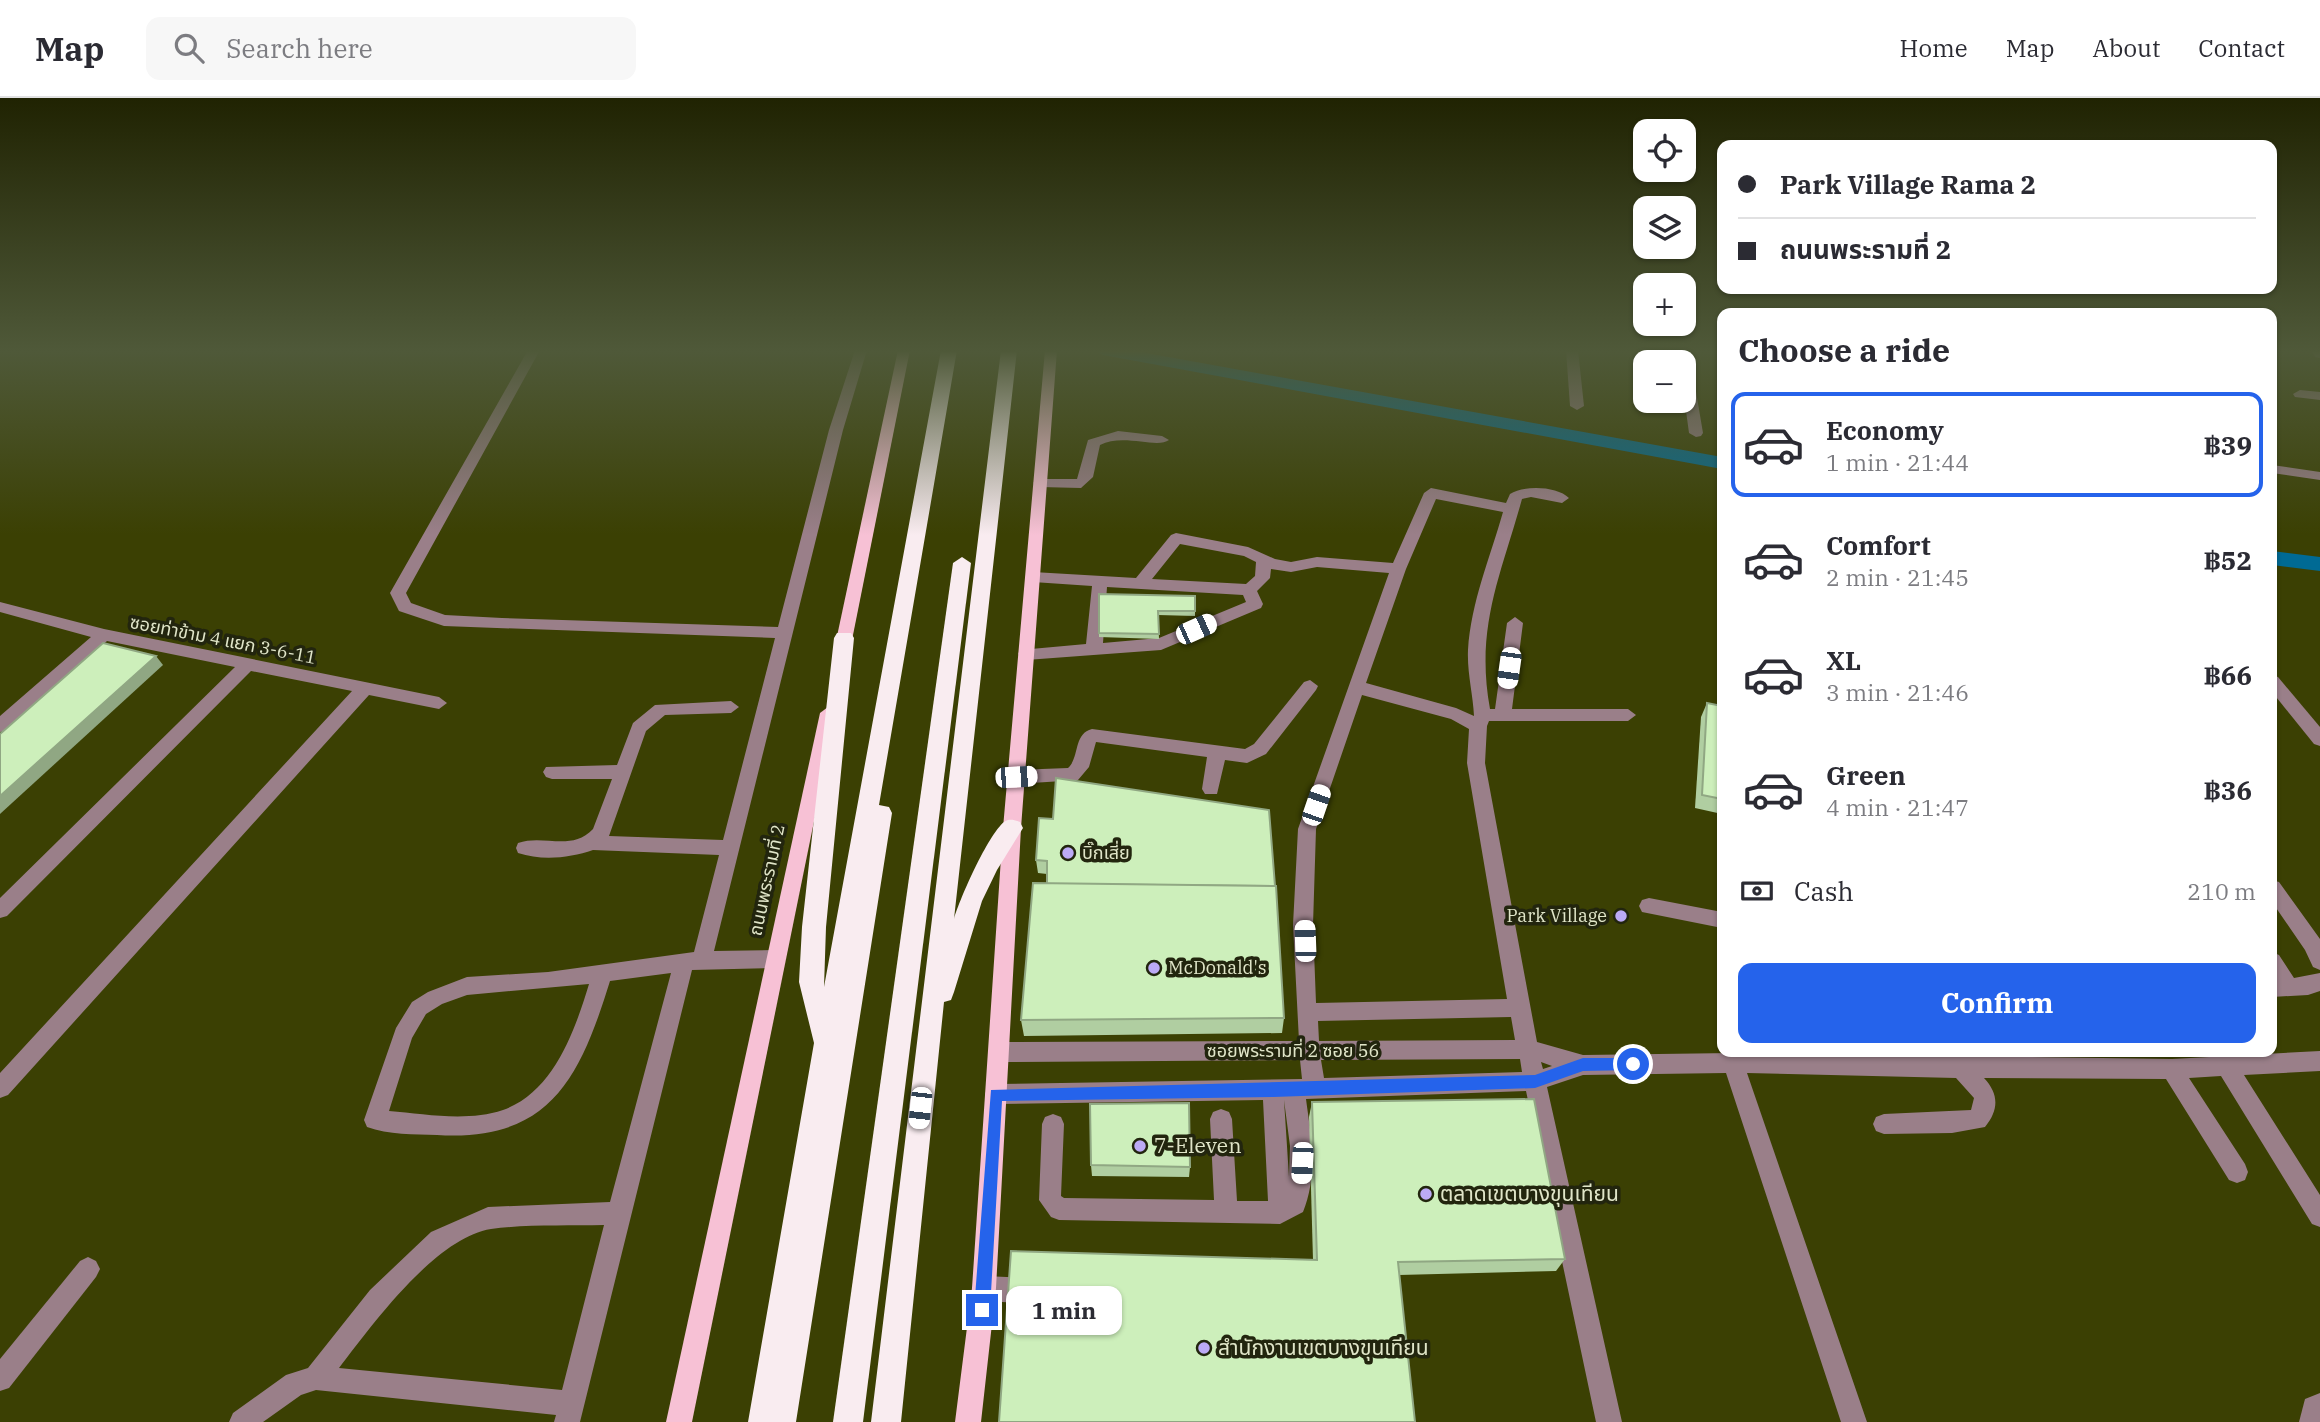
<!DOCTYPE html>
<html lang="en">
<head>
<meta charset="utf-8">
<style>
  :root { --surface:#fff; --page:#f7f7f7; --text:#2b2b33; --muted:#7c7c81; --line:#e1e1e2; --accent:#2563eb }
  body { margin:0; font-family:"IBM Plex Serif","Noto Sans Thai",serif; background:var(--page); color:var(--text); height:100vh; display:flex; flex-direction:column; font-size:26px; white-space:nowrap }
  * { box-sizing:border-box; margin:0 }
  p { font-size:23px; color:var(--muted) }
  .icon { flex:none; width:38px; height:38px; fill:none; stroke:currentColor; stroke-width:2; stroke-linecap:round; stroke-linejoin:round }
  .map { position:relative; flex:1; overflow:hidden }
  .sheet { position:absolute; left:1717px; top:210px; width:560px; height:749px; display:flex; flex-direction:column; background:var(--surface); border-radius:14px; box-shadow:0 2px 5px #0004 }
  .sheet>* { flex:none }
  .top-card { position:absolute; left:1717px; top:42px; width:560px; height:154px; border-radius:14px; box-shadow:0 2px 5px #0004; display:grid; align-content:center; height:154px; padding:0 21px; background:var(--surface) }
  .controls { position:absolute; left:1633px; top:21px; display:grid; gap:14px }
  .controls a { display:grid; place-items:center; width:63px; height:63px; border-radius:14px; background:var(--surface); box-shadow:0 2px 5px #0004; font-size:35px }
  .end { position:absolute; width:32px; height:32px; margin:-16px; border:9px solid #2563eb; background:#fff; box-shadow:0 0 0 4px #fff }
  .from { border-radius:50% }
  .bubble { position:absolute; height:49px; border-radius:14px; background:var(--surface); box-shadow:0 2px 5px #0004; font-size:23px; font-weight:800; line-height:49px; text-align:center }
  .car { position:absolute; width:21px; height:42px; margin:-21px -10px; border-radius:9px; box-shadow:0 0 5px 2px #0007; background:linear-gradient(#fff 24%,#345 0 40%,#fff 0 76%,#345 0 86%,#fff 0) }
  .top-card b { display:flex; align-items:center; gap:24px; height:66px; font-size:26px }
  .top-card b+b { border-top:2px solid var(--line) }
  .top-card i { width:18px; height:18px; background:var(--text) }
  ul { padding:0; list-style:none }
  li { display:flex; align-items:center; gap:21px; height:105px; margin:0 14px 10px; padding:0 7px; border:4px solid transparent; border-radius:14px }
  li div { flex:1 }
  li b { display:block; font-size:26px }
  li em { font-style:normal; font-weight:800 }
  li.active { border-color:var(--accent) }
  li>.icon { width:63px; height:63px; stroke-width:1.5 }
  h2 { padding:0 21px; font-size:32px; line-height:84px }
  .pay { display:flex; align-items:center; gap:18px; height:77px; padding:0 21px; font-size:26px }
  .pay p { margin-inline-start:auto }
  .cta { display:flex; gap:14px; margin-top:auto; padding:14px 21px }
  .cta a { flex:1; height:80px; border-radius:14px; background:var(--accent); color:#fff; font-size:28px; font-weight:800; line-height:80px; text-align:center }
  header { display:flex; align-items:center; gap:42px; box-sizing:border-box; height:98px; padding:0 35px; background:var(--surface); border-bottom:2px solid var(--line) }
  header strong { font-size:33px }
  nav { display:flex; gap:38px; margin-inline-start:auto; font-size:24px }
  .search { width:490px; height:63px; background:var(--page); display:flex; align-items:center; gap:18px; box-sizing:border-box; padding:0 24px; border-radius:14px; color:var(--muted); font-size:26px }
  .map>svg:first-child { display:block }
</style>
</head>
<body>
<header>
<strong>Map</strong>
<div class="search"><svg class="icon" aria-label="search" viewBox="0 0 24 24"><circle cx="10" cy="10" r="6"/><path d="M15 15l6 6"/></svg>Search here</div>
<nav><a>Home</a><a>Map</a><a>About</a><a>Contact</a></nav>
</header>
<div class="map">
<svg width="2320" height="1324" viewBox="0 0 2320 1324">
  <rect width="100%" height="100%" fill="#3b4003"/>
  <g fill="none" stroke-linecap="round" stroke-linejoin="round">
    <g fill="#006a94" fill-rule="evenodd">
      <polygon points="1094,252 1130,252 1722,359 1722,371 1103,257"/>
      <polygon points="2272,453 2320,459 2320,473 2272,467"/>
    </g>
    <g fill="#9a7f89" fill-rule="evenodd">
      <path d="M528 252H540L406 495 411 505 445 517 502 520 778 529 829 332 855 252H867L843 332 714 853 775 852 782 855 785 861 782 867 775 870 692 872 580 1324H554L556 1317 316 1292 301 1297 263 1324H229L233 1315 286 1277 308 1270 370 1192 431 1134 488 1109 610 1104 671 875 610 883C580 980 550 1044 437 1037 415 1036 388 1037 367 1029L364 1022 396 930 412 904 428 894 467 879 548 874 694 854 719 757 593 752C570 760 542 763 518 755L516 750 518 745C544 736 571 754 593 731L612 681H552L546 679 543 674 546 669 617 667 633 625 655 607 731 603 739 609 731 615 665 617 646 633 609 738 723 742 775 540 444 528 399 513 390 495ZM589 886C575 932 554 994 503 1012 467 1024 425 1016 389 1013L412 940 426 916 442 906 467 897ZM604 1127 562 1292 339 1270C372 1227 435 1140 491 1131 527 1126 567 1128 604 1127Z"/>
      <polygon points="1566,252 1578,252 1584,308 1577,312 1570,308"/>
      <polygon points="1677,252 1689,252 1703,335 1701,338 1696,339 1689,335 1684,298 1684,264 1678,264"/>
      <polygon points="2311,252 2320,252 2320,260 2315,259"/>
      <polygon points="2300,292 2320,294 2320,302 2295,299 2293,296"/>
      <path d="M1118 333 1162 338 1169 342C1157 351 1123 335 1100 347L1093 379 1081 390 1040 389 1033 385 1040 381H1077L1088 342Z"/>
      <polygon points="2272,367 2320,374 2320,382 2272,375"/>
      <path d="M1431 390 1506 405 1510 396C1524 387 1557 388 1569 400L1562 405 1531 399 1522 401C1501 477 1475 529 1490 611H1495L1507 525 1515 519 1523 525 1512 611H1628L1636 617 1628 623H1489L1487 628 1485 665 1537 944 1583 957 1733 955 2172 961 2320 953V973L2244 977 2320 1097V1129L2312 1126 2221 978 2189 980 2245 1066 2248 1074 2245 1082 2237 1085 2229 1082 2166 981 1984 980C1999 996 1999 1012 1985 1029L1952 1035 1884 1036 1876 1033 1873 1026 1876 1019 1884 1016 1971 1012 1974 1000 1956 980 1747 975 1867 1324H1841L1726 975 1583 977 1547 989 1622 1324H1596L1526 993 1306 1001C1311 1038 1318 1078 1303 1114L1280 1126 1059 1122 1051 1119 1039 1102 1042 1026 1045 1019 1053 1016 1061 1019 1064 1026 1061 1098 1064 1100 1214 1102 1210 1021 1213 1014 1221 1011 1229 1014 1232 1021 1237 1103H1268L1263 1002 996 1006 988 1003 985 996 988 989 996 986 1302 981 1300 962 1000 964 993 961 990 954 993 947 1000 944 1299 943 1293 827 1298 731 1389 475 1317 469 1291 474 1271 471 1270 480 1257 493 1263 506 1261 510 1161 552 1026 562 1018 556 1020 552 1086 546 1092 488 1033 484 1025 479 1033 474 1136 480 1171 437 1176 435 1248 449 1275 461 1291 464 1317 459 1393 465 1424 395ZM1436 401 1503 414C1490 460 1471 504 1468 552 1467 575 1473 596 1474 618L1456 610 1366 585 1406 471ZM1180 446 1244 458 1256 464 1255 478 1246 486 1152 481ZM1107 489 1243 497 1246 504 1159 540 1103 545ZM1362 597 1451 621 1469 631 1467 665 1507 901 1316 905 1313 827 1316 731ZM1511 919 1515 942 1319 943 1318 923ZM1520 961 1522 974 1324 980 1321 962ZM1541 964 1552 968 1543 971ZM1284 1002 1290 1048 1289 1079Z"/>
      <polygon points="0,504 104,531 439,599 447,605 439,611 369,597 8,997 0,1000 0,975 352,593 251,573 7,818 0,820 0,800 235,569 107,543 6,633 0,634 0,618 91,539 0,514"/>
      <polygon points="2272,577 2278,579 2320,629 2320,648 2314,646 2272,594"/>
      <path d="M1310 582 1318 588 1316 592 1266 656 1247 665 1225 662 1217 696H1205L1202 691 1207 659 1096 644 1089 669 1078 682 1016 686 1010 684 1007 679 1010 674 1016 672 1068 670C1080 659 1073 636 1092 631L1245 651 1254 646 1304 584Z"/>
      <polygon points="2272,782 2279,784 2320,841 2320,872 2313,869 2305,852 2272,804"/>
      <polygon points="1649,800 1722,814 1722,830 1642,814 1639,808 1642,802"/>
      <polygon points="2272,854 2279,857 2294,880 2320,875 2320,893 2308,897 2272,899"/>
      <polygon points="88,1159 96,1163 100,1171 96,1179 9,1290 0,1293 0,1261 80,1163"/>
      <path d="M984 1178 1030 1180 1038 1184 1042 1192 1038 1200C1022 1207 992 1205 976 1198L972 1190 976 1182Z"/>
      <polygon points="2320,1295 2320,1324 2299,1324 2305,1301"/>
    </g>
    <g fill="#f7c1d5" fill-rule="evenodd">
      <polygon points="898,252 910,252 849,557 841,563 833,557"/>
      <polygon points="1045,252 1057,252 1021,730 996,1190 981,1324 955,1324 972,1190 1003,730"/>
      <polygon points="828,609 836,615 692,1324 666,1324 820,615"/>
    </g>
    <g fill="#f9ecf0" fill-rule="evenodd">
      <polygon points="941,252 957,252 879,707 889,709 892,715 796,1324 748,1324 814,945 799,884 802,829 834,540 837,535 851,535 854,540 826,829 824,889"/>
      <path d="M1001 252H1017L954 821C960 800 988 737 1004 724 1009 720 1015 722 1020 724L1023 730 997 772 982 803 954 894 951 902 944 904 901 1324H871Z"/>
      <polygon points="962,459 971,465 863,1324 833,1324 953,465"/>
    </g>
  </g>
  <g fill="#b0cea1">
    <polygon points="1099,496 1195,498 1195,518 1158,517 1159,541 1099,539"/>
    <polygon points="1707,605 1722,608 1722,716 1695,710 1701,619"/>
    <polygon points="1039,720 1284,920 1282,935 1024,938 1021,922 1047,786 1047,776 1038,775 1036,762"/>
    <polygon points="1312,1004 1565,1161 1556,1173 1399,1177 1313,1162 1309,1019"/>
    <polygon points="1091,1067 1190,1069 1189,1079 1092,1078"/>
  </g>
  <polygon fill="#90a783" points="156,558 163,567 0,716 0,698"/>
  <g fill="#cdefbb" stroke="#90a783" stroke-width="2">
    <polygon points="1099,496 1195,498 1195,513 1158,513 1159,536 1099,535"/>
    <polygon points="103,545 156,558 0,698 0,636"/>
    <polygon points="1707,605 1722,608 1722,701 1702,697"/>
    <polygon points="1056,680 1269,712 1275,788 1047,786 1047,763 1036,762 1039,720 1053,721"/>
    <polygon points="1033,785 1276,788 1284,920 1021,922"/>
    <polygon points="1534,1001 1565,1161 1398,1164 1415,1324 999,1324 1011,1153 1317,1162 1312,1004"/>
    <polygon points="1189,1005 1190,1069 1091,1067 1090,1006"/>
  </g>
  <linearGradient id="sky" x2="0" y2="1"><stop stop-color="#202302"/><stop offset="0.58" stop-color="#4f5939"/><stop offset="1" stop-color="#4f5939" stop-opacity="0"/></linearGradient>
  <rect width="2320" height="437" fill="url(#sky)"/>
  <polygon fill="#2563eb" points="1583,960 1633,960 1640,966 1633,972 1583,973 1535,990 1273,999 1002,1003 990,1212 987,1218 982,1220 976,1218 974,1212 991,992 1535,977"/>
  <g fill="#bcaaf6" stroke="#22250e" stroke-width="2.5">
    <circle cx="1068" cy="755" r="7"/>
    <circle cx="1621" cy="818" r="7"/>
    <circle cx="1154" cy="870" r="7"/>
    <circle cx="1140" cy="1048" r="7"/>
    <circle cx="1426" cy="1096" r="7"/>
    <circle cx="1204" cy="1250" r="7"/>
  </g>
  <g text-anchor="middle" stroke-width="7" stroke-linejoin="round" paint-order="stroke">
    <g font-size="18" fill="#e0e5c8" stroke="#22250e">
      <text transform="translate(223 542) rotate(11)" y="6">ซอยท่าข้าม 4 แยก 3-6-11</text>
      <text transform="translate(767 782) rotate(-78)" y="6">ถนนพระรามที่ 2</text>
      <text x="1293" y="959">ซอยพระรามที่ 2 ซอย 56</text>
    </g>
    <g font-size="18" fill="#e0e5c8" stroke="#22250e" text-anchor="start">
      <text x="1082" y="761">บิ๊กเสี่ย</text>
      <text x="1607" y="824" text-anchor="end">Park Village</text>
      <text x="1168" y="876">McDonald's</text>
    </g>
    <g font-size="21" fill="#e0e5c8" stroke="#22250e" text-anchor="start">
      <text x="1154" y="1055">7-Eleven</text>
      <text x="1440" y="1103">ตลาดเขตบางขุนเทียน</text>
      <text x="1218" y="1257">สำนักงานเขตบางขุนเทียน</text>
    </g>
  </g>
</svg>
<div class="controls">
<a><svg class="icon" aria-label="locate" viewBox="0 0 24 24"><circle cx="12" cy="12" r="6"/><path d="M12 2v4M12 18v4M2 12h4M18 12h4"/></svg></a>
<a><svg class="icon" aria-label="layers" viewBox="0 0 24 24"><path d="M12 4l9 5-9 5-9-5zM3 14l9 5 9-5"/></svg></a>
<a>+</a>
<a>−</a>
</div>
<i class="end from" style="left:1633px;top:966px"></i>
<i class="end" style="left:982px;top:1212px"></i>
<div class="bubble" style="left:1006px;top:1188px;width:116px">1 min</div>
<i class="car" style="left:1196px;top:531px;rotate:66deg"></i>
<i class="car" style="left:1509px;top:570px;rotate:188deg"></i>
<i class="car" style="left:1016px;top:679px;rotate:87deg"></i>
<i class="car" style="left:1316px;top:707px;rotate:19deg"></i>
<i class="car" style="left:1305px;top:843px;rotate:358deg"></i>
<i class="car" style="left:920px;top:1010px;rotate:186deg"></i>
<i class="car" style="left:1302px;top:1065px;rotate:183deg"></i>
<div class="top-card">
<b><i class="from"></i>Park Village Rama 2</b>
<b><i></i>ถนนพระรามที่ 2</b>
</div>
<section class="sheet">
<h2>Choose a ride</h2>
<ul>
<li class="active"><svg class="icon" aria-label="car" viewBox="0 0 24 24"><path d="M5 17H2v-5l4-1 3-4h7l3 4 3 1v5h-3M9 17h6M6 11h13"/><circle cx="7" cy="17" r="2"/><circle cx="17" cy="17" r="2"/></svg><div><b>Economy</b><p>1 min · 21:44</p></div><em>฿39</em></li>
<li><svg class="icon" aria-label="car" viewBox="0 0 24 24"><path d="M5 17H2v-5l4-1 3-4h7l3 4 3 1v5h-3M9 17h6M6 11h13"/><circle cx="7" cy="17" r="2"/><circle cx="17" cy="17" r="2"/></svg><div><b>Comfort</b><p>2 min · 21:45</p></div><em>฿52</em></li>
<li><svg class="icon" aria-label="car" viewBox="0 0 24 24"><path d="M5 17H2v-5l4-1 3-4h7l3 4 3 1v5h-3M9 17h6M6 11h13"/><circle cx="7" cy="17" r="2"/><circle cx="17" cy="17" r="2"/></svg><div><b>XL</b><p>3 min · 21:46</p></div><em>฿66</em></li>
<li><svg class="icon" aria-label="car" viewBox="0 0 24 24"><path d="M5 17H2v-5l4-1 3-4h7l3 4 3 1v5h-3M9 17h6M6 11h13"/><circle cx="7" cy="17" r="2"/><circle cx="17" cy="17" r="2"/></svg><div><b>Green</b><p>4 min · 21:47</p></div><em>฿36</em></li>
</ul>
<div class="pay"><svg class="icon" aria-label="cash" viewBox="0 0 24 24"><path d="M3 7h18v10H3z"/><circle cx="12" cy="12" r="2"/></svg>Cash<p>210 m</p></div>
<div class="cta"><a>Confirm</a></div>
</section>
</div>
</body>
</html>
